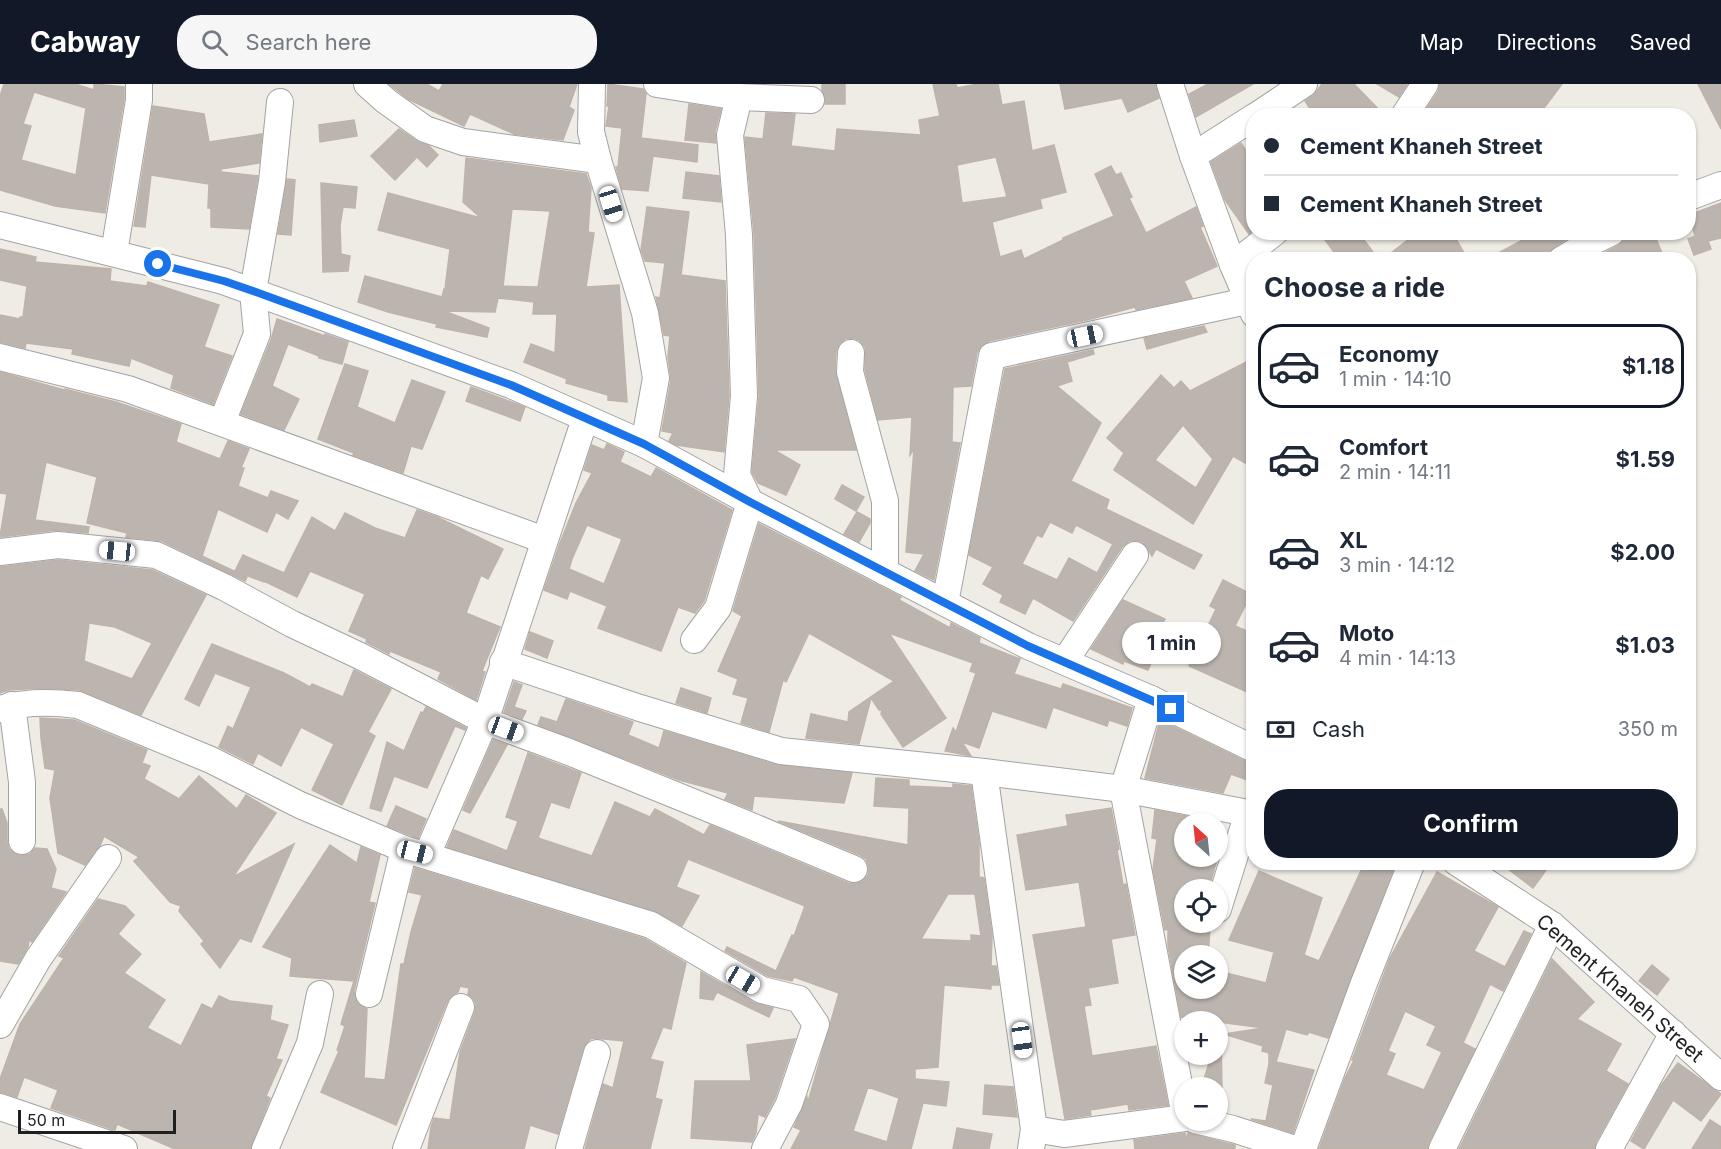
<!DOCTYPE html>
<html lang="en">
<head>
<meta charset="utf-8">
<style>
  :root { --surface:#fff; --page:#f6f6f7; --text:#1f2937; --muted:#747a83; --line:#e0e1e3; --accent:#111827 }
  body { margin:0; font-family:Inter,sans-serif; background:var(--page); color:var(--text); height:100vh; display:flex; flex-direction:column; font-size:22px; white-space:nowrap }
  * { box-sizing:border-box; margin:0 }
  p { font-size:20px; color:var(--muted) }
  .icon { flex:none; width:33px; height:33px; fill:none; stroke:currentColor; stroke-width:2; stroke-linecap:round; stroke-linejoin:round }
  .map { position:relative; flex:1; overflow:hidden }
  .drawer { position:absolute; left:1246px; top:168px; width:450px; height:618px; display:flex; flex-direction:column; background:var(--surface); border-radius:24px; box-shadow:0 2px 4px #0004 }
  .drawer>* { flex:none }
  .banner { position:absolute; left:1246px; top:24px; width:450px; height:132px; border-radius:24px; box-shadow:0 2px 4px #0004; display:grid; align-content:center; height:132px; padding:0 18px; background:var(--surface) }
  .needle { width:39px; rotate:333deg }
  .fabs { position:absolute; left:1174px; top:729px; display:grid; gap:12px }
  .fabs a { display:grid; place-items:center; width:54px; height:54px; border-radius:50%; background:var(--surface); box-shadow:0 2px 4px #0004; font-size:30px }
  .scale { position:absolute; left:18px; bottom:15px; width:158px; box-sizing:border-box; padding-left:6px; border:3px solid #1f1f1f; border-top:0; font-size:16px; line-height:21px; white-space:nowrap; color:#1f1f1f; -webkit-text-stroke:4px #fff; paint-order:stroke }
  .end { position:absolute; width:27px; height:27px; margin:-14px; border:8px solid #1a73e8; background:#fff; box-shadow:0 0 0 3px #fff }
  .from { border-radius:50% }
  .bubble { position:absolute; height:42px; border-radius:21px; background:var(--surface); box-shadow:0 2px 4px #0004; font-size:20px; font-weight:700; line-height:42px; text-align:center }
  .car { position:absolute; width:18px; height:36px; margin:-18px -9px; border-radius:8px; box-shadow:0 0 4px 2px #0007; background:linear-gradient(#fff 24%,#345 0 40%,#fff 0 76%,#345 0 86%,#fff 0) }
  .banner b { display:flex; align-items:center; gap:21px; height:57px; font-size:22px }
  .banner b+b { border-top:2px solid var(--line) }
  .banner i { width:15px; height:15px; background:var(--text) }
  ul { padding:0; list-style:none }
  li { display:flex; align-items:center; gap:18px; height:84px; margin:0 12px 9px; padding:0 6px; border:3px solid transparent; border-radius:24px }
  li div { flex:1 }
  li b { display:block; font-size:22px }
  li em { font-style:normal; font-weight:700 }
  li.selected { border-color:var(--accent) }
  li>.icon { width:54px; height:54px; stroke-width:1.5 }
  h2 { padding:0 18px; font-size:27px; line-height:72px }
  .pay { display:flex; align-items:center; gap:15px; height:66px; padding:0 18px; font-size:22px }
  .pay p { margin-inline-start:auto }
  .button { display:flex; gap:12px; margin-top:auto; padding:12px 18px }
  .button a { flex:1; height:69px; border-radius:24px; background:var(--accent); color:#fff; font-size:24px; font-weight:700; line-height:69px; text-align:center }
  header { display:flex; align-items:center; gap:36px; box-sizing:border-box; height:84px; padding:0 30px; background:var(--accent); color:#fff }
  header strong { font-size:28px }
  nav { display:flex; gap:33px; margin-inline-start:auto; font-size:21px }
  .search { width:420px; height:54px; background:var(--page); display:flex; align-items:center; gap:15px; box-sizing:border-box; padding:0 21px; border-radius:24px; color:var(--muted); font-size:22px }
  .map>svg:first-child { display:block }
</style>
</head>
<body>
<header>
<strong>Cabway</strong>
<div class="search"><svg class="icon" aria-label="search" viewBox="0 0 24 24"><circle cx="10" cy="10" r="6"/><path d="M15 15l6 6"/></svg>Search here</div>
<nav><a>Map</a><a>Directions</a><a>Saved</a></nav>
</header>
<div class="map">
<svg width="1721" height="1065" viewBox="0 0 1721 1065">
  <rect width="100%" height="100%" fill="#efece6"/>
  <g fill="#bcb5af" stroke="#bfb3a9" stroke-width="1.5" fill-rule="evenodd">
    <path d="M4 0H75L94 6V0L124 3V15L105 129 55 122 0 106V12ZM34 8 86 24 76 91 21 76 31 42 23 40Z"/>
    <polygon points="389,0 427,0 439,7 443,0 577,0 569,23 574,26 563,56 514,50 470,30 464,42 408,15"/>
    <polygon points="608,0 643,5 646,10 641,54 698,61 697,78 653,72 648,107 622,105 616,83 618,83 622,44 606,42 609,22 607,22"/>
    <polygon points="822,0 845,0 845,20 825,20 826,16 822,6"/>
    <path d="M933 0H956L957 4 978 0H998L1002 21 1024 17 1032 67 1054 61 1066 108 1040 115 1042 124 992 138 1000 173 1021 166 1024 175 1063 156V154L1114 132 1095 90 1111 82 1116 91 1121 89 1132 113 1129 114 1146 149 1196 123 1203 142 1200 143 1217 182 1184 197 1192 214 1136 226 1135 223 1091 235 989 257 981 262 977 269 971 302 953 303 952 358 960 359 934 496 915 487 924 470 906 468 914 365 910 371 912 333 878 336 865 286V263L859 256 852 254 845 255 839 260 836 268 835 287 856 366H774L800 381 786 411 758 399 752 388 759 312 754 150 745 53 763 55 766 29 795 30 791 62 835 67 837 45 921 51 919 36 940 32ZM996 73 1007 113 962 119 957 81Z"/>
    <polygon points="1060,0 1155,0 1159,14 1128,28 1122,14 1065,25"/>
    <polygon points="1208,0 1253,0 1196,33 1189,10"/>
    <polygon points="1322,0 1354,0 1385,32 1315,32 1305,17 1313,12"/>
    <polygon points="1377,0 1407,0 1399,13"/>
    <polygon points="1440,0 1562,0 1538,32 1430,32 1424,28 1438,8"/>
    <polygon points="1698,0 1721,0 1721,45"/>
    <polygon points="689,20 721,25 715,48 716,59 685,56"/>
    <polygon points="153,22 204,30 209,58 262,50 259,79 221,85 221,88 258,92 249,145 211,143 211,124 208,124 209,100 151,91 145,143 134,142"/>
    <polygon points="354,36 357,52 320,58 319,41"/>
    <polygon points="399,45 417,57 429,62 438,71 427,83 417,73 395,96 371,72"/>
    <polygon points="1241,59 1254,80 1254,145 1249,150 1225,116 1211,78"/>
    <path d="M466 74 586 90 591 104 588 148 594 149 586 203 619 201 627 318 608 316V311L566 299 567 295 524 278 531 260 555 269 557 230H533L534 218 498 214 495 228 444 227 489 244 487 253 436 243 437 240 388 228 358 218 365 192 442 213 444 205H445L450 165 378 146 388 109 481 134 463 118ZM512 125 550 127 538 203 503 202Z"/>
    <polygon points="686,88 719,92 721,118 683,114"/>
    <polygon points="287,95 295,96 291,151 278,150"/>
    <polygon points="321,99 357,103 355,124 343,123 340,142 341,170 350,172 348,187 323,188"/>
    <polygon points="1721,119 1721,154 1708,157 1711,165 1694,171 1688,155 1695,152 1689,131"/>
    <polygon points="647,123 689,128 681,191 725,197 729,312 724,368 676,361 669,357 673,349 662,347 671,296 668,272 670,252 664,251 656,213 660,214 665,179 645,177 641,166"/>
    <polygon points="1319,148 1358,148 1379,176 1340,176"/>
    <polygon points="1418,148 1452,148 1468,176 1382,176"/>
    <polygon points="1516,148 1577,148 1553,164 1548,168 1546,176 1485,176 1521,157"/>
    <polygon points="1627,148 1653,148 1665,176 1591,176 1619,161 1625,156"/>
    <polygon points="0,165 36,173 35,178 111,185 110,197 147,202 148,198 219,221 204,263 232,272 213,320 171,304 174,291 131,274 129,282 72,270 73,265 26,259 25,264 0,258 0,231 20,235 20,233 23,233 27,202 0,196"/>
    <polygon points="277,235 325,252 325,250 348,258 342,280 319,274 319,272 288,260 272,302 299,315 284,346 241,330 271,256"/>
    <polygon points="1204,242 1207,248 1147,265 1144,254"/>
    <path d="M1093 266 1094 270 1067 278 1072 297 1057 302 1101 339 1071 397 1109 416 1106 425 1202 471 1194 485 1156 465 1152 472 1143 458 1136 456 1129 457 1122 463 1073 537 1033 514 1025 530 1000 518 1003 511 983 500 993 483 969 471 1005 285ZM1050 438 1072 449 1076 441 1113 460 1097 489 1069 474 1057 496 1022 480 1037 451 1042 453Z"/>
    <path d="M1254 274V384L1233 372 1193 440 1114 386 1124 369 1107 354 1161 291 1174 304 1181 297 1190 307ZM1183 341 1213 375 1196 404 1155 376Z"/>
    <polygon points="345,280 368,287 357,323 395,339 412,296 445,308 422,365 411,362 403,389 353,371 354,369 318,355"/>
    <polygon points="0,288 64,306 65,305 116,318 181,340 176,358 220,375 228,357 249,365 241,384 244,384 238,402 268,414 271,407 298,417 288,435 276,428 267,448 218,425 202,472 247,493 245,497 162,457 126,453 127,449 87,439 97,393 46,378 35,436 89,443 88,449 56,446 0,453 7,410 0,409"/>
    <polygon points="471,303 525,323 520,337 466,317"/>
    <path d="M607 360 624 368 620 378 651 393 656 384 732 426 704 517 695 529 678 523 661 567 598 544 607 522 570 507 567 515 544 506 560 459 576 419 592 389 584 386 592 361 604 366ZM587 441 622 455 604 500 569 485 572 475Z"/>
    <polygon points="842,401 864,413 856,427 835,415"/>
    <polygon points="417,426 437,433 503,465 488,495 481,491 466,529 500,543 482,587 485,588 476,616 438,595 441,588 390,567 389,570 366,558 367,555 349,547 365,510 310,487 297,513 264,497 264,498 235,487 243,471 284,489 312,433 335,447 345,429 375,444 405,454"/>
    <polygon points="857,428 870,435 870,439 859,458 844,450"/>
    <polygon points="759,440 901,513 899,516 950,544 951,539 980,554 979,559 1020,575 1014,590 1061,605 1063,600 1132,624 1127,642 1109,636 1107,642 1053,623 1046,644 992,627 979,664 962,658 971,672 945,667 953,644 956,648 976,589 970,587 973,579 889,549 946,634 903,663 881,630 882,626 879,626 871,614 859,660 806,654 811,630 848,638 849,628 894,597 809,549 786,598 783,596 769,648 741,639 748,614 733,610 738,595 718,587 742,532 733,527"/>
    <path d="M58 476 152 486 206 511 141 631 80 606 39 604 9 606 0 609V483ZM89 539 115 543 152 559 132 595 84 577Z"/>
    <polygon points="1223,496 1251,510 1235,542 1254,550 1254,611 1189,582 1216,525 1210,522"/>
    <polygon points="1123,516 1165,535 1154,555 1160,559 1148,586 1124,577 1123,580 1091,565"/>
    <polygon points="530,548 553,557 547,574 525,565"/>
    <polygon points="212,560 284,589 310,603 312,600 343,613 354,586 391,605 368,648 375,652 342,721 312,706 334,660 301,643 281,682 258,669 253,680 219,663 228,642 233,645 251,603 215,589 199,622 185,615"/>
    <polygon points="514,598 522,601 514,623 526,627 522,635 504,628"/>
    <polygon points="681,604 711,614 707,629 676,619"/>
    <polygon points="566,615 633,638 628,651 659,664 664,647 777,681 852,689 844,719 754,712 752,726 725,715 728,709 679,696 538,641 541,633 557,638"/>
    <polygon points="426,623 466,644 465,646 455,642 427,704 394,692 381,727 370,724 387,658 404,667 421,628 423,629"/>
    <polygon points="40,634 74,636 147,666 142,679 150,682 144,695 179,715 199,692 237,725 246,711 276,729 233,793 294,760 251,858 240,854 220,884 201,860 204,857 179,827 181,822 170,818 134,777 139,773 104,752 100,762 85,781 58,769 50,714 55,686 45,684 41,654"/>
    <polygon points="1160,636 1247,678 1254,680 1254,687 1250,697 1231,690 1223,709 1145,694"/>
    <polygon points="493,656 507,661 470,729 463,726"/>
    <path d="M528 669 581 689 569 724 551 718 538 754 592 772 615 718 650 733 655 725 704 751 710 741 848 799 855 800 863 797 868 791 869 784 866 775 860 771 778 737 908 761 909 724 874 722 876 694 909 696V702L953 704V700L971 702 979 759V793L984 794 992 851 981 852 975 810H948L921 855 971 857V851L992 853 991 882H996L999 901H991V905L944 901 938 983 915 985V995L949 998 946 1022 923 1019 911 1065H791L801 1046 794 1043 807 1013 808 1018 839 909 794 893 792 897 768 892 725 867 727 863 776 887 792 851 794 852 805 822 688 775 676 803 699 812 682 842 655 827 447 763 454 746 507 767 518 737 506 733ZM868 1003 899 1014 887 1058 853 1047Z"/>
    <polygon points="396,722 426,735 418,754 387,742"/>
    <polygon points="1111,724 1119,765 1117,766 1123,801 1126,800 1135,851 1111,855 1118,899 1088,904 1091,921 1084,922 1092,972 1156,962 1168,1021 1129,1026 1128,1020 1090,1026 1091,1031 1065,1035 1033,851 1086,843 1079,798 1026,806 1017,751 1068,742 1066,731"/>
    <polygon points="0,725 2,725 7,739 7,757 9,765 15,770 21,772 30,770 35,764 47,765 56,785 51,804 66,808 32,858 29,856 28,863 18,880 0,877"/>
    <polygon points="1155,726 1212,737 1211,740 1185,740 1185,772 1218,772 1209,804 1185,802 1185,838 1194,838 1210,844 1208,872 1185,872 1185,904 1204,904 1203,916 1208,904 1218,904 1218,887 1266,899 1274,868 1229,856 1259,787 1322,814 1304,871 1319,877 1365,778 1396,778 1328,954 1309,948 1307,951 1286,945 1276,978 1314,986 1293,1049 1251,1035 1266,1037 1273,1001 1265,999 1269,980 1269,969 1262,967 1263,962 1224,950 1264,944 1181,933 1168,862 1168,845 1165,846 1153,785 1157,755 1152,754"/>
    <polygon points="330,761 357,779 361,763 380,771 369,818 375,819 354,907 355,914 358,920 367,925 364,994 385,996 401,880 404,880 411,848 422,811 409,808 415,784 645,855 686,879 671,945 663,943 650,975 663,978 655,1014 662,1016 650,1065 585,1065 603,1000 613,1004 624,957 594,954 590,955 583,965 558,1050 530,1041 524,1065 428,1065 431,1043 434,1034 450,1036 460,968 475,928 476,920 473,914 468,910 469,904 460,902 458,908 451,912 447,918 396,1041 321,1008 339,967 337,966 345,942 341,940 354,897 290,892 292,874 263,863"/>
    <polygon points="1499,778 1552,778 1533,804"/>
    <path d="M1437 788 1498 823 1474 867 1505 883 1524 847 1531 850 1503 907 1490 900 1463 959 1475 965 1429 1058 1427 1065H1319L1345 994 1354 976H1352L1390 874ZM1405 927 1436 942 1427 961 1442 968 1424 1006 1386 991 1395 970 1388 967Z"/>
    <polygon points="98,815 125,822 134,831 118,850 141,870 124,889 165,916 147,944 181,962 202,920 212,925 219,912 230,917 272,922 270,936 288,941 276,975 282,976 266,1012 270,1014 250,1065 175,1065 117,1040 115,1046 51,1024 58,1006 24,993 17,1013 0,1008 0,995 20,940 64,874 59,872"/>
    <polygon points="1552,875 1594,918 1577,935 1621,960 1606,987 1628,1000 1596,1058 1594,1065 1459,1065"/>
    <polygon points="1652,881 1669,895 1657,911 1639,897"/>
    <polygon points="701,888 755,919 773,924 769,933 717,908 713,916 700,914"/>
    <polygon points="1218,950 1221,950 1222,1004 1201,1004 1212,970 1218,970"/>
    <polygon points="795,955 775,1014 765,1033 758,1030 756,1049 752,1058 691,1054 695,997 751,997 747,961"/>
    <polygon points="1678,979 1721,1010 1701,1037 1673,1016 1644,1065 1631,1057 1660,1003"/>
    <polygon points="985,1001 1013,1003 1017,1033 983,1030"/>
    <polygon points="1710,1036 1721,1043 1721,1065 1692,1065"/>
    <polygon points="957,1044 992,1050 989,1065 953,1065"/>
    <polygon points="1185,1049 1185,1057 1188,1049 1235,1061 1235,1065 1135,1065 1134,1056"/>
  </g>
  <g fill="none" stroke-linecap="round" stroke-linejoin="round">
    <g stroke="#a3a3a3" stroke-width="28">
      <g id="minor">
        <polyline points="367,0 386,17 425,45 463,58 598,76"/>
        <polyline points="592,0 591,48 598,76 645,229 656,294 644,360"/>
        <polyline points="657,0 739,13 811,16"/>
        <polyline points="1170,0 1193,72 1233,181 1254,230"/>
        <polyline points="1256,32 1304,0"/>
        <polyline points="1404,32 1425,0"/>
        <polyline points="1193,72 1254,33"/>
        <polyline points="1689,113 1721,101"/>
        <polyline points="0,141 223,197 511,301 644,360 750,418 1028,562 1151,615 1254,665"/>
        <polyline points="114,169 139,16 139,0"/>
        <polyline points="1561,176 1584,162 1612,148"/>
        <polyline points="1233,181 1275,148"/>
        <polyline points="851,269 850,288 885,417 885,488"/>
        <polyline points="0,273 128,305 544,456"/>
        <polyline points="222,338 257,250 253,207 272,98 280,18"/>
        <polyline points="0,468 58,461 156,471 224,503 292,540 360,572 485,637 569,668 732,734 854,785"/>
        <polyline points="945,519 992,272 1247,217"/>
        <polyline points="694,556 718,524 750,418 737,391 744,312 739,151 730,51 739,13"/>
        <polyline points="1065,577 1135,471"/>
        <polyline points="503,578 640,624 781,667 984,688 1123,705 1248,729 1254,726"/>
        <polyline points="1151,615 1123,705 1185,1032"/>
        <polyline points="12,621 22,698 22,757"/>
        <path d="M0 625C25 617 53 618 78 621L211 676 300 721 404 765 651 841 762 906 799 915 816 940 789 1020 765 1065"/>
        <polyline points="984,688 1034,1045 1031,1065"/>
        <polyline points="427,771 485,637 585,335"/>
        <polyline points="1456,778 1552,841 1721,993"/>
        <polyline points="1218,825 1248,729"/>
        <polyline points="369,910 404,765"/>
        <polyline points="0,941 38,875 108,774"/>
        <polyline points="0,1023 124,1065"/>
        <polyline points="1195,1036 1233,1045 1295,1065"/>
        <polyline points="1034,1045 1064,1050 1185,1034"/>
        <polyline points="265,1065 310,959 320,910"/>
        <polyline points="406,1065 461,923"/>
        <polyline points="569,1065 597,969"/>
        <polyline points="1303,1065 1364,899 1412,778"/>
        <polyline points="1442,1065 1552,841"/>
        <polyline points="1609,1065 1673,949"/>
      </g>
    </g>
    <use href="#minor" stroke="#fff" stroke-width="26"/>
  </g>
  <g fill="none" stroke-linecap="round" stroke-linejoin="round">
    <polyline stroke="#1a73e8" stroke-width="8" points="158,180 224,197 253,207 511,301 644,360 750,418 1028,562 1171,625"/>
  </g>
  <g text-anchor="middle" stroke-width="6" stroke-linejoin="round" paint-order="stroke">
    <g font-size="20" fill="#1f1f1f" stroke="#fff">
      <text transform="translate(1620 904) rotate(41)" y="7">Cement Khaneh Street</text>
    </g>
  </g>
</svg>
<div class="fabs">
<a><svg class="needle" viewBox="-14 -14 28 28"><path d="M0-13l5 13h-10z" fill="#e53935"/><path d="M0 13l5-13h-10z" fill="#747a83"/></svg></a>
<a><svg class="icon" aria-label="locate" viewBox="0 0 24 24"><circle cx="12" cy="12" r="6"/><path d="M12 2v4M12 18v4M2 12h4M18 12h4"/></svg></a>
<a><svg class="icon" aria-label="layers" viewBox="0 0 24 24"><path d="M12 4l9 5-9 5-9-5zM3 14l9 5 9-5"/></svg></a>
<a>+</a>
<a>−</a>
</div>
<div class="scale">50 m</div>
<i class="end from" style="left:158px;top:180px"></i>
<i class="end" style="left:1171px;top:625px"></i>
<div class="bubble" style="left:1122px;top:538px;width:99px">1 min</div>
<i class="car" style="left:611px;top:120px;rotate:163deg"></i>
<i class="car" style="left:1085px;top:252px;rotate:78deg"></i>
<i class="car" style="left:117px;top:467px;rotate:276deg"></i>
<i class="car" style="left:506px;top:645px;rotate:110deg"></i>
<i class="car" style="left:415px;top:768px;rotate:104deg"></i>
<i class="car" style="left:743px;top:896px;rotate:120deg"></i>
<i class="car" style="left:1022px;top:956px;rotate:172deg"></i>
<div class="banner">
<b><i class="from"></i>Cement Khaneh Street</b>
<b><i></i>Cement Khaneh Street</b>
</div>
<section class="drawer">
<h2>Choose a ride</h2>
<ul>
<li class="selected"><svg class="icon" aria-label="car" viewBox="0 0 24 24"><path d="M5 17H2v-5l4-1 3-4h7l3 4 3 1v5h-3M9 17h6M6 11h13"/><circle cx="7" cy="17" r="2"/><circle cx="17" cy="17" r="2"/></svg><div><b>Economy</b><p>1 min · 14:10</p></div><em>$1.18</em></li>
<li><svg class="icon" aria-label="car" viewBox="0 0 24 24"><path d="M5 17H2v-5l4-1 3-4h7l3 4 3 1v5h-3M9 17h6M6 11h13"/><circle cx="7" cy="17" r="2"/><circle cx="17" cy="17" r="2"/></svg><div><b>Comfort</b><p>2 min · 14:11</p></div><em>$1.59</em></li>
<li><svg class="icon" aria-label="car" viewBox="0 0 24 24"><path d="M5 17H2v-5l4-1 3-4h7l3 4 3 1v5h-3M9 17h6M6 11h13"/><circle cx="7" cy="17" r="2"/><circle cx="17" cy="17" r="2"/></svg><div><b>XL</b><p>3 min · 14:12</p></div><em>$2.00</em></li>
<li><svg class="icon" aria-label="car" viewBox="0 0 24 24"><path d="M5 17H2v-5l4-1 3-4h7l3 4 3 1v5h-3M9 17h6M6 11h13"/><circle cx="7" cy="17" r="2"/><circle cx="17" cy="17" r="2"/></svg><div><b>Moto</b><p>4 min · 14:13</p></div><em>$1.03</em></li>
</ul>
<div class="pay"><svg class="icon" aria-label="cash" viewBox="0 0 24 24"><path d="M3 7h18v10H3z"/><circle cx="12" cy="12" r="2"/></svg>Cash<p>350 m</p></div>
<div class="button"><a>Confirm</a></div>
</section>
</div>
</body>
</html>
